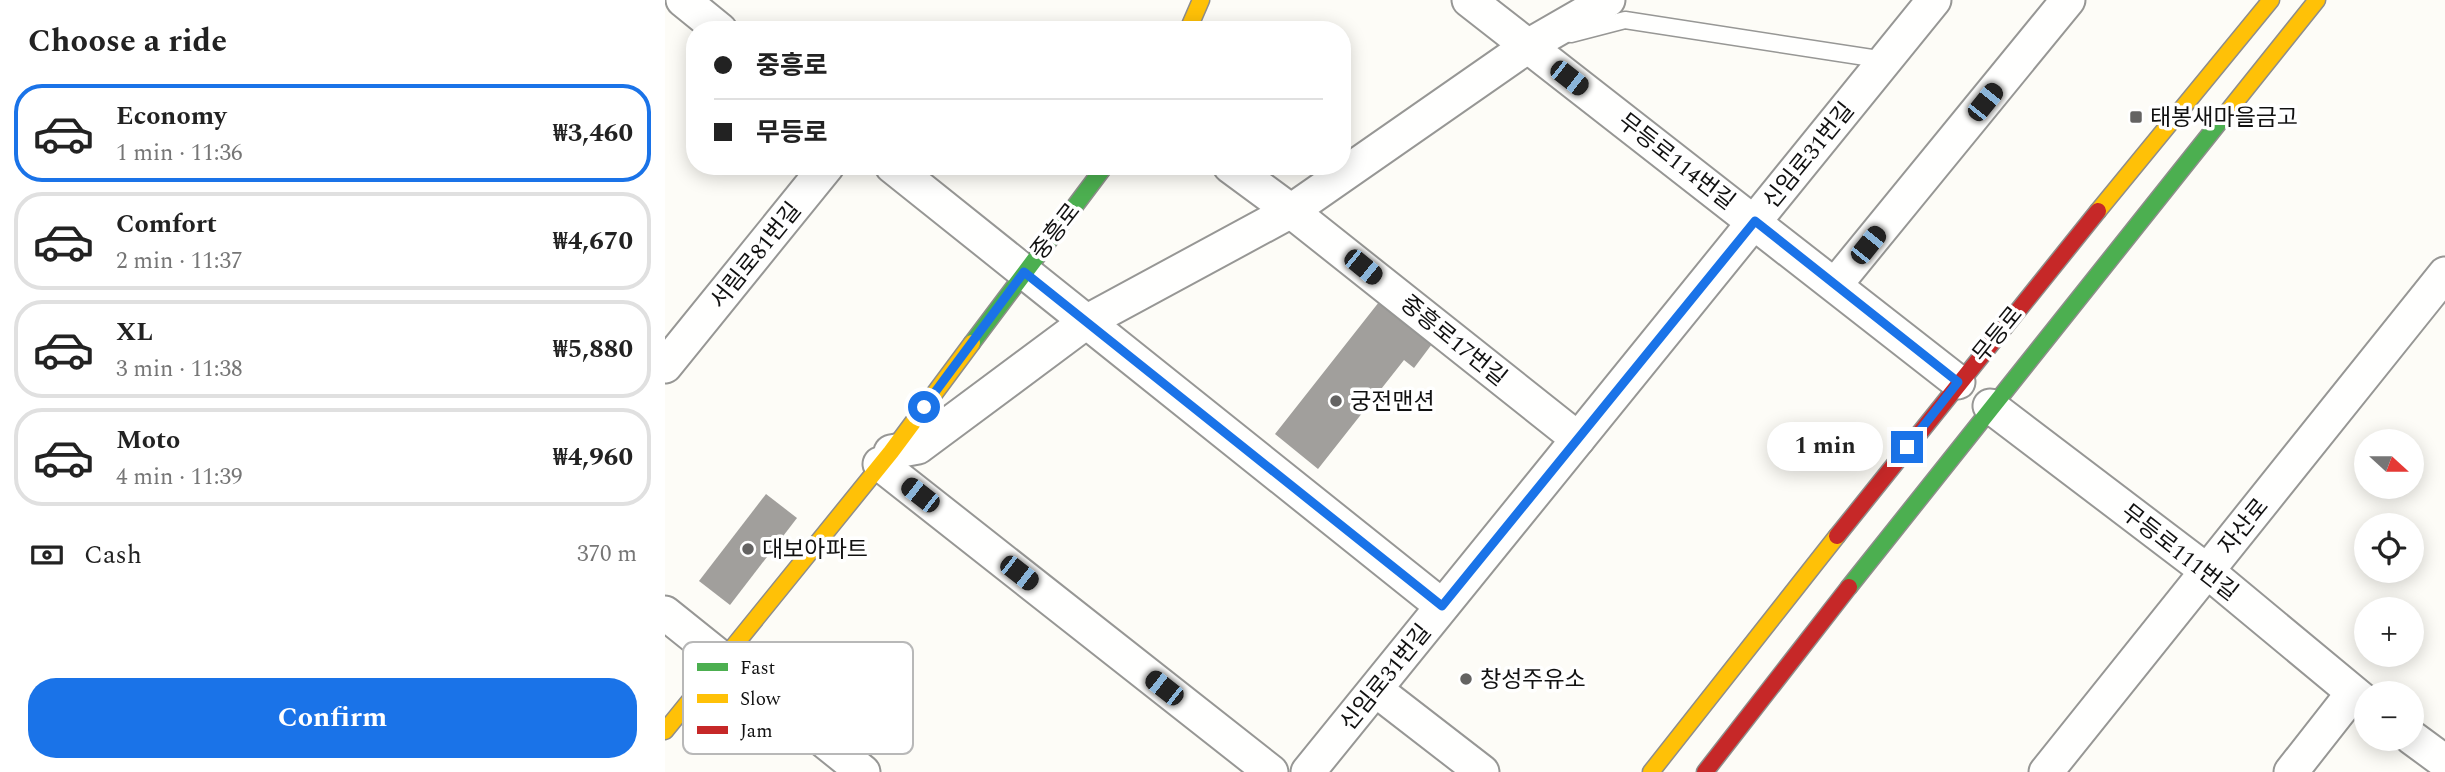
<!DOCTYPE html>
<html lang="en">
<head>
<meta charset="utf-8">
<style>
  :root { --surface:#fff; --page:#f2f2f2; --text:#222; --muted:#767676; --line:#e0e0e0; --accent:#1a73e8 }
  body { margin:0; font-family:Spectral,"Noto Sans KR",serif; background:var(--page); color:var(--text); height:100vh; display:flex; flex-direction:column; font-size:26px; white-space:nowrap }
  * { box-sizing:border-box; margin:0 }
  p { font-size:23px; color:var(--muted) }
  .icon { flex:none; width:38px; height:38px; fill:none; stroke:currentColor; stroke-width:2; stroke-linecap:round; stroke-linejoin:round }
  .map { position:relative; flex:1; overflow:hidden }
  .side { display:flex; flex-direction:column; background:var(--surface); width:665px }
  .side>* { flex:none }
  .top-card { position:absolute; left:21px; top:21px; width:665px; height:154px; border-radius:28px; box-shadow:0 4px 18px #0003; display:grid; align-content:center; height:154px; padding:0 28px; background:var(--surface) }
  .needle { width:46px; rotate:111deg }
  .controls { position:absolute; left:1689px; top:429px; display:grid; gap:14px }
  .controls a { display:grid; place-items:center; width:70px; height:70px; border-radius:50%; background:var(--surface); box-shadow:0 4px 18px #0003; font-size:35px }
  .end { position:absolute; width:32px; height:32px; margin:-16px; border:9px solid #1a73e8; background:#fff; box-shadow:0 0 0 4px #fff }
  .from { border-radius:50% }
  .bubble { position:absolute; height:49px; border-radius:24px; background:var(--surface); box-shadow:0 4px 18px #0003; font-size:23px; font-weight:700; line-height:49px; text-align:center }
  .car { position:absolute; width:21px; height:42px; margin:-21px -10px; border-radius:9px; box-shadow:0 0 5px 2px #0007; background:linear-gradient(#222 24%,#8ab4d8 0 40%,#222 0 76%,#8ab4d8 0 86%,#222 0) }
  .top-card b { display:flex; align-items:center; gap:24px; height:66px; font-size:26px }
  .top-card b+b { border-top:2px solid var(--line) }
  .top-card i { width:18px; height:18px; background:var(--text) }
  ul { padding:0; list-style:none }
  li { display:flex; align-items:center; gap:21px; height:98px; margin:0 14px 10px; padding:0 14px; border:4px solid var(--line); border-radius:28px }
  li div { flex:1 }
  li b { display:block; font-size:26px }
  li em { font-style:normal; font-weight:700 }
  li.active { border-color:var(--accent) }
  li>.icon { width:63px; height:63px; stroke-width:1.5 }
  h2 { padding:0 28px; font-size:32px; line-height:84px }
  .pay { display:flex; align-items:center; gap:18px; height:77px; padding:0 28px; font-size:26px }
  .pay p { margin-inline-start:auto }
  .cta { display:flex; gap:14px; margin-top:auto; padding:14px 28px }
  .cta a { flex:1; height:80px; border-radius:28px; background:var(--accent); color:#fff; font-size:28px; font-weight:700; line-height:80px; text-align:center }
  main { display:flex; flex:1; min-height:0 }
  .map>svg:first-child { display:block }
</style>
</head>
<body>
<main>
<section class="side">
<h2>Choose a ride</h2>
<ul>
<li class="active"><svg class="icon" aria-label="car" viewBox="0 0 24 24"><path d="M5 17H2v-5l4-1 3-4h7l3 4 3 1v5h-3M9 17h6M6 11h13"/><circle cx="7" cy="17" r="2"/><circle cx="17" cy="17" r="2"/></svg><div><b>Economy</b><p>1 min · 11:36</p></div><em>₩3,460</em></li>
<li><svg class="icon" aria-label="car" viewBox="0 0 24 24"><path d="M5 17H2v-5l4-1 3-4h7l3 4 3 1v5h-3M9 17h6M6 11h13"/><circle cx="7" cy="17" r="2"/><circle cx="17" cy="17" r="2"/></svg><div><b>Comfort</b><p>2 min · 11:37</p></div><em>₩4,670</em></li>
<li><svg class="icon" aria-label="car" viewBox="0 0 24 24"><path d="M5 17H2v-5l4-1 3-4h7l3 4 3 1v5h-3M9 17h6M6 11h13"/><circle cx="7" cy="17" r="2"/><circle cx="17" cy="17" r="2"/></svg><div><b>XL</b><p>3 min · 11:38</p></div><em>₩5,880</em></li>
<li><svg class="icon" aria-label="car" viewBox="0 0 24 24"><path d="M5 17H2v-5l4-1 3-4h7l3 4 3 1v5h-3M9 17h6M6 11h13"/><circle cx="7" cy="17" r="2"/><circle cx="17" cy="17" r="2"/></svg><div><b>Moto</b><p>4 min · 11:39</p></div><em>₩4,960</em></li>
</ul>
<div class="pay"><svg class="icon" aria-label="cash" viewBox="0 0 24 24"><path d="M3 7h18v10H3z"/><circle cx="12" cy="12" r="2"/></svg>Cash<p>370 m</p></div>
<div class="cta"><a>Confirm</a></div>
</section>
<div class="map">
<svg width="1780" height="772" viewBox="0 0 1780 772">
  <rect width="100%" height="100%" fill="#fdfcf7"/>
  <g fill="#a19f9c">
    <polygon points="714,302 767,344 749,368 739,360 653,469 610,434"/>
    <polygon points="101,494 132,518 65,605 34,581"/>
  </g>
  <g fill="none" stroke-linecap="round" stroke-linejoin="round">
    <g stroke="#979795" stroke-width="19">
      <polyline id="lane" points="906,34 960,20 1220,60"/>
    </g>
    <g stroke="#979795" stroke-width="37">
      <g id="street">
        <polyline points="18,0 55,30"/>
        <polyline points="804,0 1293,382"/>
        <polyline points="227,166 777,606"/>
        <polyline points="565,166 626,211 913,439"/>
        <polyline points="1170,285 1403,0"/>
        <polyline points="0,366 162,166"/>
        <polyline points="1325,406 1542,571 1701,703"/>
        <polyline points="226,452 253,447 421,322 626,211 863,46 943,0"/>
        <polyline points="215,464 606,772"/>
        <polyline points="0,613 198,772"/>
        <polyline points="711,690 817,772"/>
        <polyline points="1746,737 1780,762"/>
        <polyline points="643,772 1269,0"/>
        <polyline points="1381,772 1780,274"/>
        <polyline points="1626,772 1688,693"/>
      </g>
    </g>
    <g stroke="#8e8d8b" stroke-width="19">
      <g id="fast">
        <polyline points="307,343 440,166"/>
        <polyline points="1184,587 1560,115"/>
      </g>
    </g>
    <g stroke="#8e8d8b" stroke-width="19">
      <g id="slow">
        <polyline points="523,30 536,0"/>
        <polyline points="1560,115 1652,0"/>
        <polyline points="1433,211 1606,0"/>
        <polyline points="0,731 226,452 307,343"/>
        <polyline points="986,772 1172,536"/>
      </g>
    </g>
    <g stroke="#8e8d8b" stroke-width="19">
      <g id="jam">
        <polyline points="1172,536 1433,211"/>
        <polyline points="1040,772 1184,587"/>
      </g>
    </g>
    <use href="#lane" stroke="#fffffe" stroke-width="16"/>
    <use href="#street" stroke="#fffffe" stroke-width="33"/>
    <use href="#fast" stroke="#4caf50" stroke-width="16"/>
    <use href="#slow" stroke="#ffc107" stroke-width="16"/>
    <use href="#jam" stroke="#c62828" stroke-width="16"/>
  </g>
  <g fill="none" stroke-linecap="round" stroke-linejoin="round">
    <polyline stroke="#1a73e8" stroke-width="9" points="259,407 359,272 777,606 1090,221 1293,382 1242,447"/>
  </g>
  <g fill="#646362" stroke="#fff" stroke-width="2.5">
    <rect x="1464" y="110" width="14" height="14" rx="3.5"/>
    <circle cx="671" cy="401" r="7"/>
    <circle cx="83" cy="549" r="7"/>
    <circle cx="801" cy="679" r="7"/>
  </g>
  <g text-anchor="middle" stroke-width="7" stroke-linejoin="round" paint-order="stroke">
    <g font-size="23" fill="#111" stroke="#fff" text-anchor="start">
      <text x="1485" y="125">태봉새마을금고</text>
      <text x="685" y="409">궁전맨션</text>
      <text x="97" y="557">대보아파트</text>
      <text x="815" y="687">창성주유소</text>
    </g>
    <g font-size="23" fill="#111" stroke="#fff">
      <text transform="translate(1143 155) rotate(-51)" y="8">신임로31번길</text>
      <text transform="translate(1012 161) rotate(38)" y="8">무등로114번길</text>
      <text transform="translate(390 231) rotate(-52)" y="8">중흥로</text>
      <text transform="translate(90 255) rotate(-51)" y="8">서림로81번길</text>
      <text transform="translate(1332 334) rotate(-51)" y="8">무등로</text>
      <text transform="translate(789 340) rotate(39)" y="8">중흥로17번길</text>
      <text transform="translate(1578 526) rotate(-51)" y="8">자산로</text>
      <text transform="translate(1515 552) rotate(38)" y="8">무등로111번길</text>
      <text transform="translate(720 677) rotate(-51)" y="8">신임로31번길</text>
    </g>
  </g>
  <rect x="18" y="642" width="230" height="112" rx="10" fill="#fff" stroke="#b8b8b8" stroke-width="2"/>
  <rect x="32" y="663" width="31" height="8" fill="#4caf50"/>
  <rect x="32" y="694" width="31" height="9" fill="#ffc107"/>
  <rect x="32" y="726" width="31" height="8" fill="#c62828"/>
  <g font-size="19" fill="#111">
    <text x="75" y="674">Fast</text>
    <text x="75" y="705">Slow</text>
    <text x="75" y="737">Jam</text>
  </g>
</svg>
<div class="controls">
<a><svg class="needle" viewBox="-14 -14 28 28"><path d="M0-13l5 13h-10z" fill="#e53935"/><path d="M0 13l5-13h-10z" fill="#767676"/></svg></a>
<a><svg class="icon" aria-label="locate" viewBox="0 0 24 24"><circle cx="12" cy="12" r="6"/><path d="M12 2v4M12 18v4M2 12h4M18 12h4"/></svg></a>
<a>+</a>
<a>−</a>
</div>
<i class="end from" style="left:259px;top:407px"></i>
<i class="end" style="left:1242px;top:447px"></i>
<div class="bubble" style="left:1102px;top:422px;width:116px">1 min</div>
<i class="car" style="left:904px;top:78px;rotate:128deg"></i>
<i class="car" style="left:1320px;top:102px;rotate:39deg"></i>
<i class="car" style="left:1203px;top:245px;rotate:39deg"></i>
<i class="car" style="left:698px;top:267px;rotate:129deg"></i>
<i class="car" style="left:255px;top:495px;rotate:308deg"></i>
<i class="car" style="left:354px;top:573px;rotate:128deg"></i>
<i class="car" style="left:499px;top:688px;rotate:308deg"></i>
<div class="top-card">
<b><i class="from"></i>중흥로</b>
<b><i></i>무등로</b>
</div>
</div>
</main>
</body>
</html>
